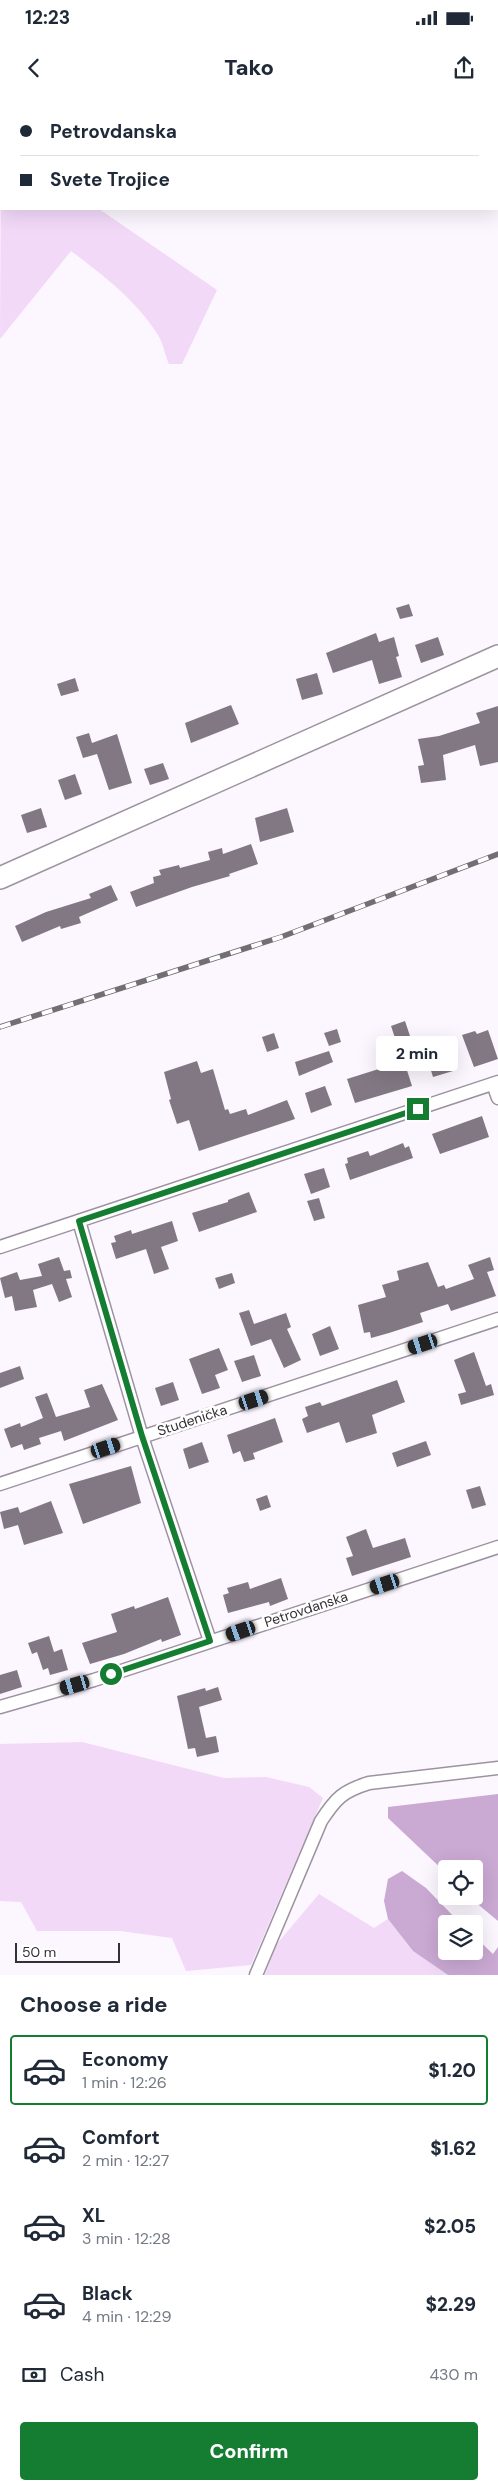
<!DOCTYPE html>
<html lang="en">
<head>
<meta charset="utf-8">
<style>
  :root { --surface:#fff; --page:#f6f6f7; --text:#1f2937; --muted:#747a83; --line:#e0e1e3; --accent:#157d32 }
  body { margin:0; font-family:"DM Sans",sans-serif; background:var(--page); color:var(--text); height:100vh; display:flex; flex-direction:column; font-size:19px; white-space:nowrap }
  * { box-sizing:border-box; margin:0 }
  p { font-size:16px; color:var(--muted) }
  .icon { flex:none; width:28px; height:28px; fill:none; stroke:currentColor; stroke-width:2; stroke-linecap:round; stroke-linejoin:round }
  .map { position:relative; height:1875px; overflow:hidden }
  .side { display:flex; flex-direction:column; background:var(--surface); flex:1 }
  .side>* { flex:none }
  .banner { position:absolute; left:0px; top:0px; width:499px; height:110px; box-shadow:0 5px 20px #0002; display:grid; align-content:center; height:110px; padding:0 20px; background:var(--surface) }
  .buttons { position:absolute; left:438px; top:1760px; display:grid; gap:10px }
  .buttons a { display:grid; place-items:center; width:45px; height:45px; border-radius:5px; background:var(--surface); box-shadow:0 5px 20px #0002; font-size:25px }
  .scale { position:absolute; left:15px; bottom:12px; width:105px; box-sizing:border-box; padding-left:5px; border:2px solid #343035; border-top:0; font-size:14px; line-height:18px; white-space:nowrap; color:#343035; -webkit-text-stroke:4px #fff; paint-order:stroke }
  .end { position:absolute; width:22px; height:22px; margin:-11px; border:6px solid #157d32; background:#fff; box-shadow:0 0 0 2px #fff }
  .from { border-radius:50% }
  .bubble { position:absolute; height:35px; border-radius:5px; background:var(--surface); box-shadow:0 5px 20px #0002; font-size:16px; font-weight:800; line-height:35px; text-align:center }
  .car { position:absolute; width:15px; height:30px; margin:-15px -8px; border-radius:6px; box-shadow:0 0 4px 1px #0007; background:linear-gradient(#222 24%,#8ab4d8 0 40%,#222 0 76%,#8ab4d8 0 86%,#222 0) }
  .banner b { display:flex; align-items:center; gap:18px; height:48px; font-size:19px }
  .banner b+b { border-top:1px solid var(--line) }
  .banner i { width:12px; height:12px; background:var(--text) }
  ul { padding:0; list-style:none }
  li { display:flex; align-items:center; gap:15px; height:70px; margin:0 10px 8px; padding:0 10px; border:2px solid transparent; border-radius:5px }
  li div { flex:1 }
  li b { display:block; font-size:19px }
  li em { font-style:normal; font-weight:800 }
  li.active { border-color:var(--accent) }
  li>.icon { width:45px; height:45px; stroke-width:1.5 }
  h2 { padding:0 20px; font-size:22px; line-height:60px }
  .pay { display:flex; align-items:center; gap:12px; height:55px; padding:0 20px; font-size:19px }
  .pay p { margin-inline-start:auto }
  .primary-button { display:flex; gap:10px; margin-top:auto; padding:10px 20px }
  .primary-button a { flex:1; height:58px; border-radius:5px; background:var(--accent); color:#fff; font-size:20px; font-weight:800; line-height:58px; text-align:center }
  .status { display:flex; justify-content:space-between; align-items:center; height:35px; padding:0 25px; background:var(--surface); direction:ltr }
  .status svg { height:14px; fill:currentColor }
  header { display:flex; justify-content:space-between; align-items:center; height:65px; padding:0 20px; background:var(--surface); font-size:22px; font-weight:800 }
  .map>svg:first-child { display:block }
</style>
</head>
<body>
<div class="status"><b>12:23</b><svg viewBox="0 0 49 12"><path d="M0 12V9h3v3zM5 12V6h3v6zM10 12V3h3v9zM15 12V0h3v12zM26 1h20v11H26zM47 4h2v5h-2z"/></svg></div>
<header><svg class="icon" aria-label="back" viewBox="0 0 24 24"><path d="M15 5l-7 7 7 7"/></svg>Tako<svg class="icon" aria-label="share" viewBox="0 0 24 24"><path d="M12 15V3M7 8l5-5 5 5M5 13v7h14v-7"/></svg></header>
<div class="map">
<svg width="498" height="1875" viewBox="0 0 498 1875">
  <rect width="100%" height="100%" fill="#fcf6fe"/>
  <g fill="#f2d9f8">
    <path d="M1 56V109H99L217 190 182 264H169C165 255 163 243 158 235 136 200 103 175 71 151L0 239Z"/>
    <polygon points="82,1642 224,1678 266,1677 309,1687 323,1698 251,1865 186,1871 172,1838 120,1831 37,1831 21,1802 0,1801 0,1644"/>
    <polygon points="319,1794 374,1828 388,1819 413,1851 448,1875 265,1875 276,1845"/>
  </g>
  <g fill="#caa9d3">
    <polygon points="498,1694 498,1821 468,1796 474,1796 474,1769 446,1769 446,1773 388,1718 388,1707"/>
    <polygon points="402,1771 426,1788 461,1824 446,1824 446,1851 474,1851 474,1836 493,1854 498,1847 498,1875 448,1875 413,1851 388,1819 384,1801 388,1779"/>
  </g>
  <g fill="#827884">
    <polygon points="409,504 413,516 400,519 396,508"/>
    <polygon points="376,533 379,542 394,537 399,556 396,557 402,577 379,584 372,560 333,573 326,553"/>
    <polygon points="438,537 444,555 421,563 415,545"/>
    <polygon points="317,573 323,594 302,600 296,579"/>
    <polygon points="75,578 79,591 61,596 57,584"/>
    <polygon points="231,605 239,624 191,643 185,623"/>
    <polygon points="498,606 498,662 480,666 475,645 443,655 446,680 421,683 418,666 424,665 418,639 439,636 480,623 476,613"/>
    <polygon points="89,633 92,643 117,634 132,683 109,690 97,654 83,658 76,637"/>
    <polygon points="163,663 169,679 150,685 144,669"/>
    <polygon points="75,674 82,694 65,700 58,680"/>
    <polygon points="41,708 47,727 27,733 21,715"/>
    <polygon points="287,708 294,732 260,742 255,718"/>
    <polygon points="251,744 258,764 229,774 230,776 192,787 136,807 130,792 154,783 153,777 161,775 159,770 179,765 180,768 210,760 208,752 222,748 223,754"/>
    <polygon points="111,785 118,800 79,817 81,823 61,829 60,826 22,842 15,826 46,812 91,798 89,794"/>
    <polygon points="405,921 410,936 396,941 391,926"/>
    <polygon points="337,929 341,942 329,946 324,933"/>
    <polygon points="488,930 498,959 474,967 462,935 475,931 477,934"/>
    <polygon points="274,933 279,948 267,952 262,937"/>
    <polygon points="329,951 333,962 299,976 295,962"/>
    <polygon points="447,952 453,971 433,977 427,958"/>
    <polygon points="197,961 201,973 213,969 225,1010 228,1009 230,1014 246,1009 248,1015 287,1000 295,1019 199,1051 189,1020 177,1024 169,1000 171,999 164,972"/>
    <polygon points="404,961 412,986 355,1003 347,979"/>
    <polygon points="325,986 332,1005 311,1013 305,993"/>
    <polygon points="482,1016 489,1037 440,1054 432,1034"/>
    <polygon points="403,1043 405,1048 409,1046 413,1058 350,1080 345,1064 348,1063 347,1058 368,1051 370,1056"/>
    <polygon points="324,1068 330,1087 311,1094 304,1074"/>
    <polygon points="249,1092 257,1112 199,1132 192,1113 228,1102 228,1100"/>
    <polygon points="319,1098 325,1118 314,1121 307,1101"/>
    <polygon points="172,1121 178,1141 161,1147 169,1169 154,1174 146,1149 116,1159 111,1143 116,1142 114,1136 131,1130 132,1134"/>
    <polygon points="59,1157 64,1171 70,1170 72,1178 66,1179 72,1197 59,1202 52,1184 33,1190 37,1207 15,1211 12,1196 5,1198 0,1178 17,1172 20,1180 42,1176 38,1164"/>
    <polygon points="490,1157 494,1170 487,1172 496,1196 451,1211 448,1204 420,1213 423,1222 389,1233 371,1238 370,1232 364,1233 358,1205 386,1197 382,1185 399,1180 397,1171 428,1162 438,1187 444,1185 446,1189 474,1179 468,1165"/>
    <polygon points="232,1173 235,1183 219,1189 215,1178"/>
    <polygon points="249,1210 254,1224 286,1213 291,1227 287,1229 301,1260 284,1268 271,1239 251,1246 239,1213"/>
    <polygon points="330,1226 339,1249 320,1256 312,1234"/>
    <polygon points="219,1248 228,1270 215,1275 220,1288 202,1294 189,1259"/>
    <polygon points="474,1252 486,1286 491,1284 494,1295 461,1305 458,1294 466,1292 454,1260"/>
    <polygon points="254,1255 261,1276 242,1282 234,1261"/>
    <polygon points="20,1266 24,1279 0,1288 0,1273"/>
    <polygon points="397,1280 405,1302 372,1315 377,1333 346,1343 339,1322 307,1333 302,1319 308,1316 305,1307 320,1302 322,1306"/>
    <polygon points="173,1282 179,1300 161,1306 155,1288"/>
    <polygon points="102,1284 118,1320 64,1341 61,1331 39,1338 41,1344 24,1350 22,1344 11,1348 4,1329 20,1323 21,1327 43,1318 35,1297 47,1293 56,1317 90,1307 84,1290"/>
    <polygon points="275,1318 283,1342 253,1353 255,1359 244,1362 240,1351 233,1354 227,1335"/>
    <polygon points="426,1341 431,1355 397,1367 392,1353"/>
    <polygon points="202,1342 209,1362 189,1369 183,1349"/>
    <polygon points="131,1366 141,1403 83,1424 69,1384"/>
    <polygon points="480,1386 486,1405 472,1409 466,1390"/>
    <polygon points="267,1395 271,1407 260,1411 256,1399"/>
    <polygon points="51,1401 63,1433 24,1445 18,1425 4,1429 0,1412 18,1407 20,1413"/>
    <polygon points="366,1429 373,1448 405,1438 411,1457 352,1476 346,1458 353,1456 346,1437"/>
    <polygon points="281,1478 288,1499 270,1506 269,1502 228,1513 223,1495 229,1493 227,1488 248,1482 250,1489"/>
    <polygon points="168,1497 181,1535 162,1542 161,1539 124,1554 90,1564 82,1543 117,1532 111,1514 134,1506 135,1509"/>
    <polygon points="49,1536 54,1552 62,1549 68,1570 50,1575 48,1568 43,1570 37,1552 32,1554 28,1543"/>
    <polygon points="17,1570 22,1587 0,1594 0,1575"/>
    <polygon points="218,1587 222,1600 199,1607 206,1638 216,1636 219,1652 197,1657 195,1648 188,1649 177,1596 205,1588 206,1591"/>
  </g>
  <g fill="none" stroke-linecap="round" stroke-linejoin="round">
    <g stroke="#9d93a0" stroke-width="15">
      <g id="street">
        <polyline points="493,984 498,998"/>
        <polyline points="79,1121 142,1337 210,1541"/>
        <polyline points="0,1147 498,982"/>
        <polyline points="0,1384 498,1219"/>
        <polyline points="0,1607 94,1580 498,1447"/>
        <path d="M256 1875 321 1721C336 1698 343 1691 369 1683L498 1668"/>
      </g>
    </g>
    <g stroke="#9d93a0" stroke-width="24">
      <polyline id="primary" points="0,778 498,556"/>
    </g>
    <use href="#street" stroke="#fff" stroke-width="12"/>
    <use href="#primary" stroke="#fff" stroke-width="21"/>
    <g stroke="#736e74" stroke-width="5.5">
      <polyline id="rail" points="0,927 281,837 498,754"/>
    </g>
    <use href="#rail" stroke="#fff" stroke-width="4" stroke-dasharray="11" stroke-linecap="butt"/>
  </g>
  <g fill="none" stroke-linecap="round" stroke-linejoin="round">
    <polyline stroke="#157d32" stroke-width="6" points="111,1574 210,1541 142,1336 79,1121 418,1009"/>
  </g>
  <g text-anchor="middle" stroke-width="5" stroke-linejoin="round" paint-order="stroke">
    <g font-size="14" fill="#343035" stroke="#fff">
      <text transform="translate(192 1320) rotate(-18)" y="5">Studenička</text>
      <text transform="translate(306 1509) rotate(-18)" y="5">Petrovdanska</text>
    </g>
  </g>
</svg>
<div class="buttons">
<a><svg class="icon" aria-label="locate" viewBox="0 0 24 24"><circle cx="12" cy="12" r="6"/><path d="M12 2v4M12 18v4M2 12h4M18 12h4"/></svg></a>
<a><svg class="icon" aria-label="layers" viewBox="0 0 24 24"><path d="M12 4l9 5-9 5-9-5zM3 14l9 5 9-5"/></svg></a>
</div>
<div class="scale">50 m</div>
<i class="end from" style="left:111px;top:1574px"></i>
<i class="end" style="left:418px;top:1009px"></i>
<div class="bubble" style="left:376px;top:936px;width:82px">2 min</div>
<i class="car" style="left:423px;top:1244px;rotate:252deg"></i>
<i class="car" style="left:254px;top:1300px;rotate:72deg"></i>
<i class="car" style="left:106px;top:1348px;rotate:72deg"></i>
<i class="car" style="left:385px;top:1484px;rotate:252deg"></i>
<i class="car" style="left:241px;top:1531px;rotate:251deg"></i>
<i class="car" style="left:75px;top:1585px;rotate:254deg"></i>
<div class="banner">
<b><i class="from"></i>Petrovdanska</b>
<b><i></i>Svete Trojice</b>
</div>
</div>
<section class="side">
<h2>Choose a ride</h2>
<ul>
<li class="active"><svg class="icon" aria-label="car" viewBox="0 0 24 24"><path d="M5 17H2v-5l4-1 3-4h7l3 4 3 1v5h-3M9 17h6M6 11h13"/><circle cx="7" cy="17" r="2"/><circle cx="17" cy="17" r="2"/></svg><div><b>Economy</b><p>1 min · 12:26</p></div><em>$1.20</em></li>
<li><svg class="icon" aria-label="car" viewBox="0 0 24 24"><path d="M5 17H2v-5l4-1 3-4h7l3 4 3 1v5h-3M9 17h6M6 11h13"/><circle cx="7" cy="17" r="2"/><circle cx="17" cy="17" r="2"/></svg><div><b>Comfort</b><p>2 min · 12:27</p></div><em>$1.62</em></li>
<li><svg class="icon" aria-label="car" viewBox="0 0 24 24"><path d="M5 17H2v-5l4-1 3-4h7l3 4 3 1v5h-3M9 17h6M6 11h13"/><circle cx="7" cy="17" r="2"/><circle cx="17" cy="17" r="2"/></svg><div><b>XL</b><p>3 min · 12:28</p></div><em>$2.05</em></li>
<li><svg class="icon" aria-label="car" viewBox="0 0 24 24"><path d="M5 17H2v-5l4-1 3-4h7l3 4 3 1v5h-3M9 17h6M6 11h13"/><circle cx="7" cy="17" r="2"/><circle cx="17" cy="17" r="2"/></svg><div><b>Black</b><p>4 min · 12:29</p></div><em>$2.29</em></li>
</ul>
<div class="pay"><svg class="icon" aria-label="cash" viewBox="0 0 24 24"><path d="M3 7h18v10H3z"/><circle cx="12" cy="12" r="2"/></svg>Cash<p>430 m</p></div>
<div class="primary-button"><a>Confirm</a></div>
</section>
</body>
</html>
